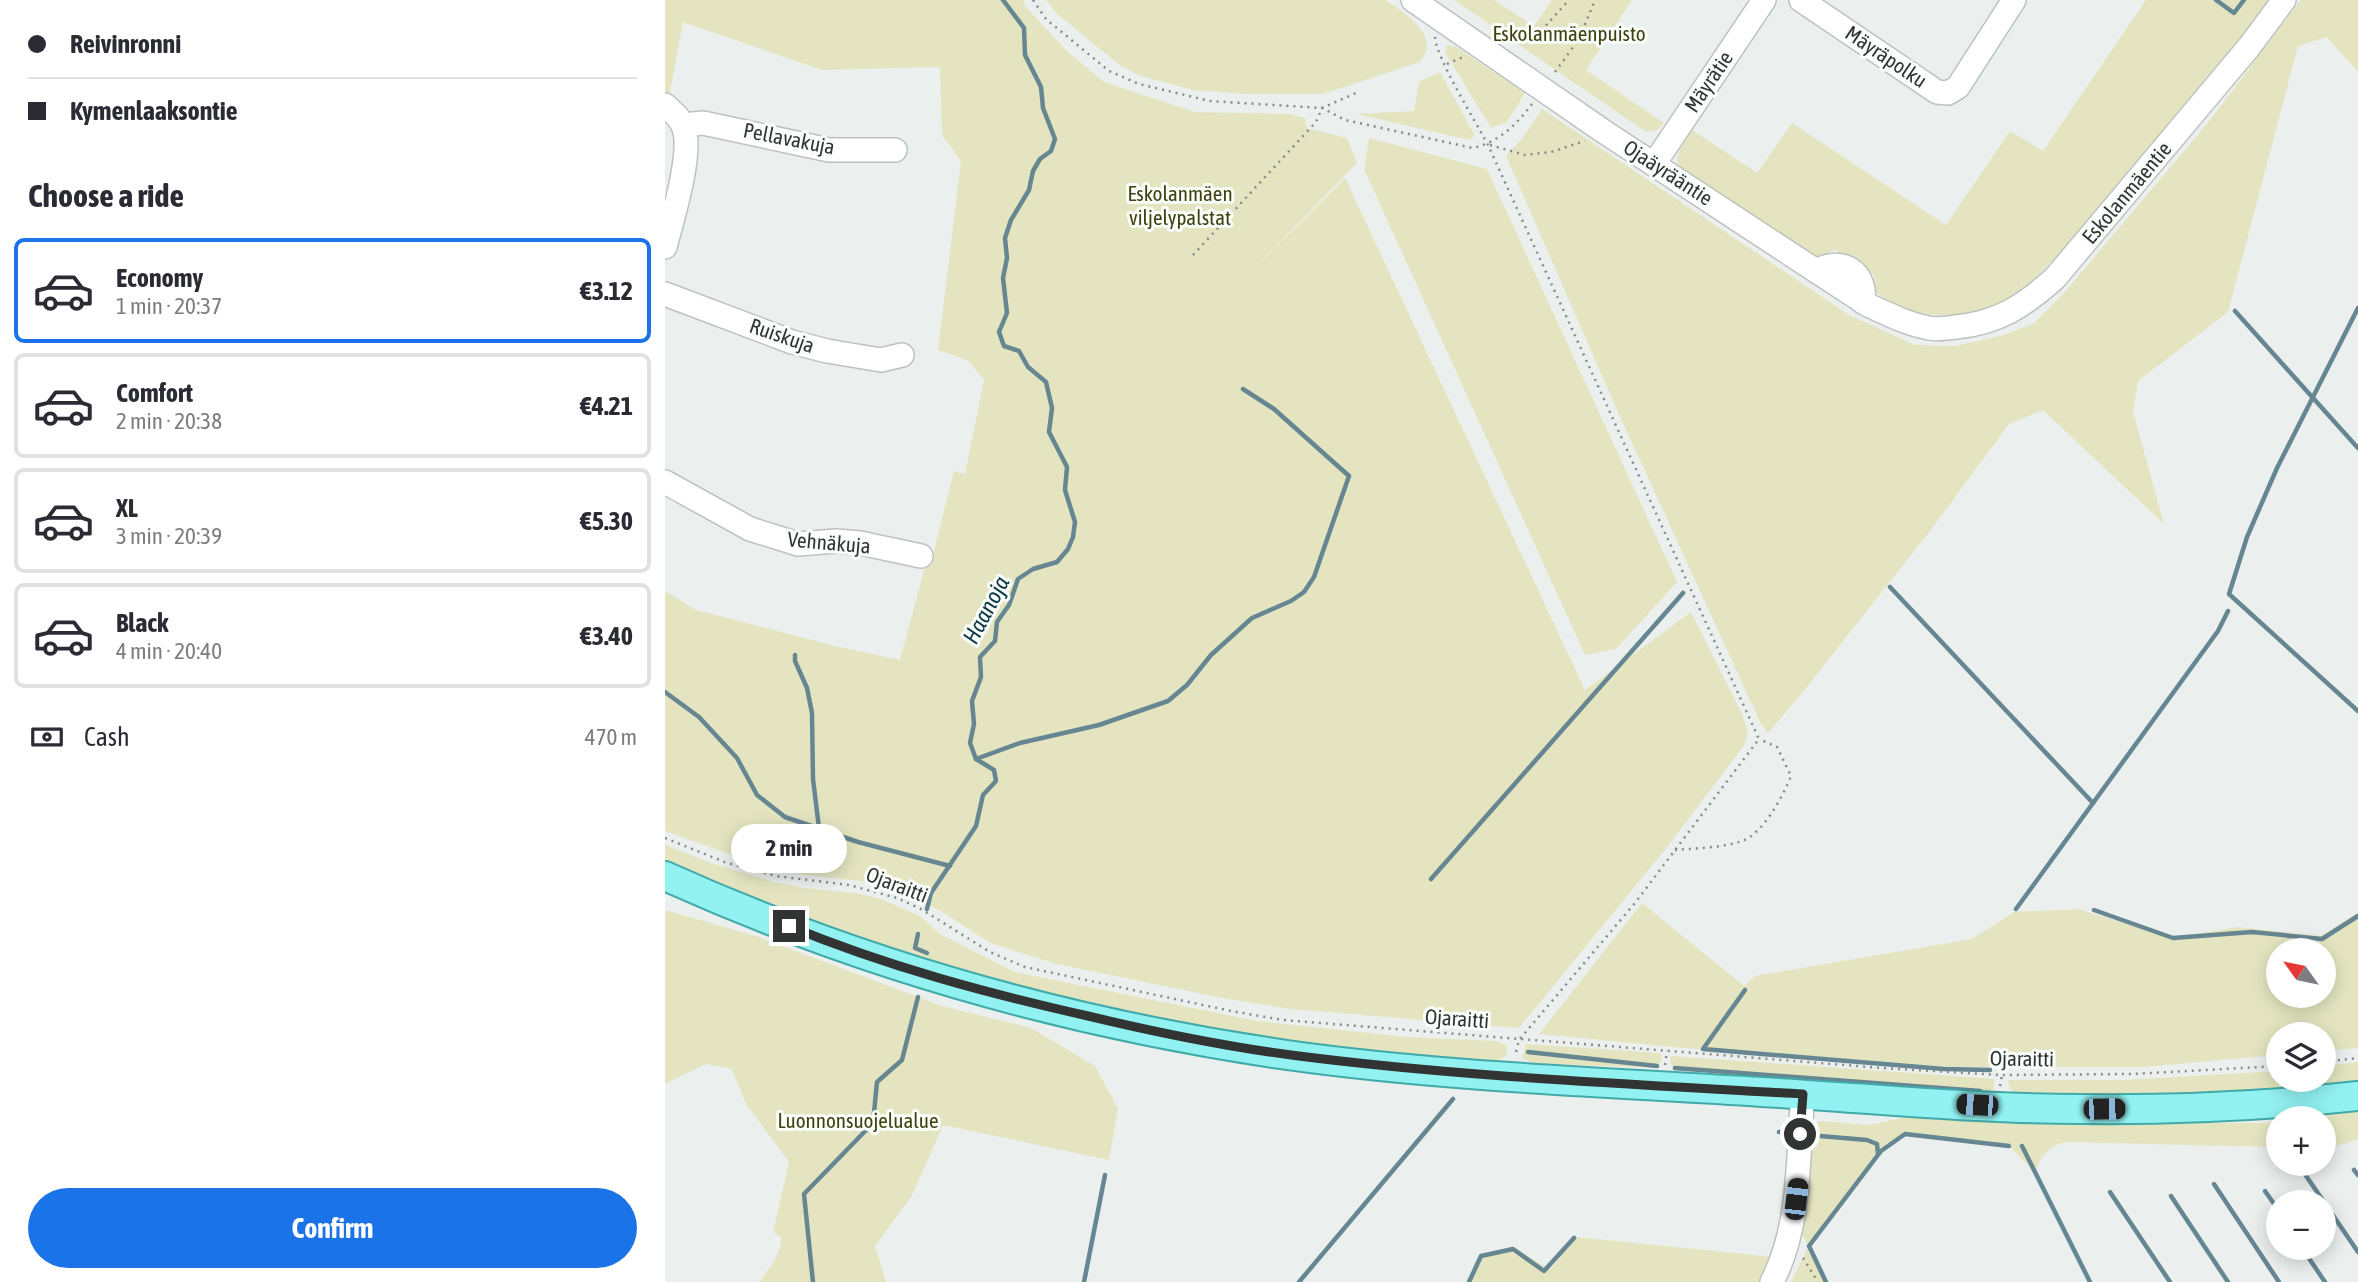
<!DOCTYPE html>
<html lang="en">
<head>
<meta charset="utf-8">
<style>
  :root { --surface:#fff; --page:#f2f2f3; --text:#2b2b33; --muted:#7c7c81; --line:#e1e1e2; --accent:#1a73e8 }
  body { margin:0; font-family:"Asap Condensed",sans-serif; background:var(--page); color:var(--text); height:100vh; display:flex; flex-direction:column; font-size:26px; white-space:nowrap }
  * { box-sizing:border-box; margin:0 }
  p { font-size:23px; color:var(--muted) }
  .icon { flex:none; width:38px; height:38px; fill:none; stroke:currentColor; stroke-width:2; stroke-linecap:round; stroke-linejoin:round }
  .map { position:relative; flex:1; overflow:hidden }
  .sheet { display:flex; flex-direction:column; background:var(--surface); width:665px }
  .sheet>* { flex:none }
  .hud { display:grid; align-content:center; height:154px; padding:0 28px; background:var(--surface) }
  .needle { width:46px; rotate:303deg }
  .tools { position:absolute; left:1601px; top:938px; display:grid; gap:14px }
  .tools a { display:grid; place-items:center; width:70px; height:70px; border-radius:50%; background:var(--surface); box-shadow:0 4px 18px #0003; font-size:35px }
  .end { position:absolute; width:32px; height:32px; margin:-16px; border:9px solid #323433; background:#fff; box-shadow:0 0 0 4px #fff }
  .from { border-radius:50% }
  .bubble { position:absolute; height:49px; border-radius:24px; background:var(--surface); box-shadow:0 4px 18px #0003; font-size:23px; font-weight:700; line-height:49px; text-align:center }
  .car { position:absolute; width:21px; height:42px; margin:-21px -10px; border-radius:9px; box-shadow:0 0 5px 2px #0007; background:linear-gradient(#222 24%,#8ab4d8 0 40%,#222 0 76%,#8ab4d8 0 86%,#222 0) }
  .hud b { display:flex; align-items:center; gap:24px; height:66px; font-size:26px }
  .hud b+b { border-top:2px solid var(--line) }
  .hud i { width:18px; height:18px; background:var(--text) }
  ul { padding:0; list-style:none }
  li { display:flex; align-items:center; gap:21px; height:105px; margin:0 14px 10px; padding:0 14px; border:4px solid var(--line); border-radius:10px }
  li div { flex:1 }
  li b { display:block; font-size:26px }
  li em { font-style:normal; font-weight:700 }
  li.current { border-color:var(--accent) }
  li>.icon { width:63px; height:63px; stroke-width:1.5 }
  h2 { padding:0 28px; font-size:32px; line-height:84px }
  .pay { display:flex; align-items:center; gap:18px; height:77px; padding:0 28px; font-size:26px }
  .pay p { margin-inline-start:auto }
  .cta { display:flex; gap:14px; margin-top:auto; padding:14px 28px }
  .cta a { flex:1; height:80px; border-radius:42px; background:var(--accent); color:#fff; font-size:28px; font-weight:700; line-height:80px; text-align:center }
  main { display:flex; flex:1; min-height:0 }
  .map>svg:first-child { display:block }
</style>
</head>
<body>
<main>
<section class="sheet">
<div class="hud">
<b><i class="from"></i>Reivinronni</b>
<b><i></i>Kymenlaaksontie</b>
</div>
<h2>Choose a ride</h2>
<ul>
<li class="current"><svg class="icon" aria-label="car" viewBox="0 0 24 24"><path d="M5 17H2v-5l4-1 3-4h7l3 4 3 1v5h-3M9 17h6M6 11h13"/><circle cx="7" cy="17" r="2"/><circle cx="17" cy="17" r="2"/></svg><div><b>Economy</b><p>1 min · 20:37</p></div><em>€3.12</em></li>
<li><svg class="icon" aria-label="car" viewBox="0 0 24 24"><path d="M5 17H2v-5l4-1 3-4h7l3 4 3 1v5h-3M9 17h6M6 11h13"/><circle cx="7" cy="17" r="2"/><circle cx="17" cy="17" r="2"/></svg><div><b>Comfort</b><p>2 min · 20:38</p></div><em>€4.21</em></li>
<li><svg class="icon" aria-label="car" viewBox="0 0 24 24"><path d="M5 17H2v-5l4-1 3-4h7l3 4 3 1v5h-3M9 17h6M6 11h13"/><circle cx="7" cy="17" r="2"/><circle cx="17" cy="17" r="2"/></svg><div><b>XL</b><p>3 min · 20:39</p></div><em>€5.30</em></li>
<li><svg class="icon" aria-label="car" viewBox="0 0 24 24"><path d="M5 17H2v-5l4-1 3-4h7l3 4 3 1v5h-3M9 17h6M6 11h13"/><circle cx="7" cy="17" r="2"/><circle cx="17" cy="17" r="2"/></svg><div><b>Black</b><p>4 min · 20:40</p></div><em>€3.40</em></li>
</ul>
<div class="pay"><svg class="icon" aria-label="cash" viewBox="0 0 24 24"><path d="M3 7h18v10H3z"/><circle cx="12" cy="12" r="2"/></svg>Cash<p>470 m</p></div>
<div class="cta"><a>Confirm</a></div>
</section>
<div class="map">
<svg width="1693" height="1282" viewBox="0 0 1693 1282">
  <rect width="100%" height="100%" fill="#ebf0ee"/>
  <g fill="#e4e5c0" fill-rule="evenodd">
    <polygon points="0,0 359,0 360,6 402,51 439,82 530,112 626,114 640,118 642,128 682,138 692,163 580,278 680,178 920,690 1026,612 1078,716 1083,733 1080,744 1003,846 854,1028 625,1009 557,998 392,964 325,943 276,911 233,891 204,882 140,875 107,869 0,831 0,591 31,610 170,646 235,660 261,563 269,551 289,471 300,474 319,380 304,361 273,350 296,161 277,135 275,67 157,70 18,22 4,97 0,94"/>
    <path d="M381 0H720C740 13 777 36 755 62L658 94H580L528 90 473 75 456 66 392 14Z"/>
    <polygon points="789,0 829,0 869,26 887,0 967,0 921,70 999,123 992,130 981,132"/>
    <path d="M1481 0H1605L1568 47 1392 256C1382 266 1372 277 1361 287 1329 314 1283 322 1243 310 1232 306 1220 298 1210 292L1209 275 1170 250 1151 258 1017 170 1012 161 1015 149 1027 130 1092 173 1127 123 1281 225 1345 131 1378 151Z"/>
    <polygon points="1636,0 1693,0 1693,72 1662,37 1633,46 1563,312 1473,381 1468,412 1499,524 1378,410 1344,424 1265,531 1133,698 1103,733 1096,724 952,410 841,156 859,136 877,109 1184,315 1250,345 1289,346 1335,336 1368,324 1398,294 1542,124"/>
    <polygon points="782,45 791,47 860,93 842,122 826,128 780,52"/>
    <polygon points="775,72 810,136 804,140 691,114 749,111 754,82"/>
    <polygon points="704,138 822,169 1012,582 951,649 920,655 699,169"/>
    <polygon points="0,845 49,864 113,883 139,888 191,893 216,899 255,916 275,934 350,972 592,1021 742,1037 831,1041 842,1046 841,1056 828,1062 616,1041 432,1006 331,982 216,949 0,861"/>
    <path d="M977 903 1079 986 1090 976 1307 939 1349 912 1414 909 1507 938 1573 927 1656 936 1693 912V1048L1659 1051V1034H1614L1613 1055 1479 1067H1278L1029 1049 874 1034ZM1614 950H1659V996H1614Z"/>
    <path d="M0 910 94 937 277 1006 366 1028 430 1066 453 1109 444 1160 278 1125 246 1197 210 1246 221 1282H94C103 1270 117 1253 116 1237L108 1232 124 1162 81 1104 67 1069 41 1064 0 1084Z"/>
    <polygon points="861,1044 994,1053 997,1056 994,1068 869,1064 857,1058"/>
    <polygon points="1006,1056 1330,1079 1328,1090 1322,1094 1086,1078 1012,1070 1005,1064"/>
    <path d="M1693 1062V1083C1597 1091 1500 1098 1404 1096 1388 1096 1364 1100 1350 1093 1345 1090 1344 1086 1343 1080H1457L1613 1071 1614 1080H1659V1066Z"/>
    <polygon points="1693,1111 1693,1139 1659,1150 1659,1118 1647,1118"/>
    <path d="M1243 1117 1369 1123H1613V1149L1606 1147 1400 1142C1382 1148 1377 1155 1370 1172L1344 1146 1240 1134 1216 1151 1144 1246 1161 1282H1126L1144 1246 1136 1234 1151 1123 1157 1121 1204 1125Z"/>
    <polygon points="911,1237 1110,1257 1098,1282 806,1282 817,1258 848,1247 885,1270"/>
  </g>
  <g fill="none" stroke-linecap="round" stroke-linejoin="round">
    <g stroke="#668692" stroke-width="4.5">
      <polyline points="1551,0 1569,13 1579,0"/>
      <polyline points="1693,308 1612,468 1582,537 1564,594 1693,711"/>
      <polyline points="1570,311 1693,448"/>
      <polyline points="1225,587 1428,803"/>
      <polyline points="130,655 130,661 142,688 147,713 148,779 154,828"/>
      <polyline points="0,692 34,717 72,758 92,795 120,817 193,842 285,866"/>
      <polyline points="311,759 355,743 434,725 503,701 522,685 546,655 587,618 626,601 639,592 649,577 684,476 609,409 578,389"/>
      <polyline points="766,879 1018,593"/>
      <polyline points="262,909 266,893 311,826 318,795 331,781 329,770 311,759 305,743 309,724 307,701 316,677 315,657 330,641 332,622 344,605 353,579 368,569 392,562 403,549 408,537 410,522 400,490 402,467 384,432 387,408 381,382 363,367 354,351 339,346 334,332 342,313 338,278 342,258 340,238 346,220 364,190 368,171 375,159 386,151 390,139 378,108 376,87 360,55 359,28 338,0"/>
      <polyline points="1351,909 1553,631 1563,611"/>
      <polyline points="1429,910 1508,938 1587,932 1657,939 1693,916"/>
      <polyline points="253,934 250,948 262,953"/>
      <polyline points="1080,990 1038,1049 1279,1069 1325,1070"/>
      <polyline points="863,1052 992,1066"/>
      <polyline points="1010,1068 1315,1091"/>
      <polyline points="1114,1132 1127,1133"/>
      <polyline points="1143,1135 1202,1140 1212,1144 1213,1154"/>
      <polyline points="1357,1146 1425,1282"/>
      <polyline points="1633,1164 1693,1252"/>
      <polyline points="1689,1170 1693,1175"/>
      <polyline points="1549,1184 1614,1282"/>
      <polyline points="1600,1191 1614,1211"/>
      <polyline points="1445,1192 1505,1282"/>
      <polyline points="1506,1196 1563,1282"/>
      <polyline points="1637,1248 1660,1282"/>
      <polyline points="148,1282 139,1194 208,1123 212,1082 237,1060 253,997"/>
      <polyline points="419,1282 440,1175"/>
      <polyline points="634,1282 788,1099"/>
      <polyline points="804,1282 816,1256 848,1249 879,1271 909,1238"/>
      <polyline points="1161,1282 1144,1246 1216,1151 1240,1134 1344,1146"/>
    </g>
    <g stroke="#bdc2bf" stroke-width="26">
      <g id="minor">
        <path d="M748 0 938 131 1203 305C1223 314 1242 324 1264 328 1272 330 1282 328 1291 327 1333 323 1359 306 1390 278L1584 47 1619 0"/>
        <polyline points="1136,0 1272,92 1283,93 1293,87 1349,0"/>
        <path d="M0 105C6 111 15 117 18 126 29 150 7 220 0 247"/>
        <polyline points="18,125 38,123 164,150 230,150"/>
        <polyline points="989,164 1099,0"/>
        <path d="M1151 271C1177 256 1202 272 1198 302"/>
        <polyline points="0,294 127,342 162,351 216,360 237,355"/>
        <polyline points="0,482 85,529 133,544 171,541 195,543 256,556"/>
        <path d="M1107 1282C1137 1223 1132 1158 1138 1094"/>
      </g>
    </g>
    <g stroke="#41aaa9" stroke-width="32">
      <path id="major" d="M0 876C197 965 408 1024 622 1055 779 1077 939 1082 1097 1092 1203 1098 1310 1109 1416 1109 1508 1110 1602 1106 1693 1096"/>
    </g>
    <g stroke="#878a89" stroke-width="2.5" stroke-dasharray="2 5" stroke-linecap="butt">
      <path d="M368 0 381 19 444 71 474 84 545 101 657 108 680 120 808 148C834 142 851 125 867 104"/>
      <path d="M770 37C771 58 811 122 823 145L1094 739 970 903 854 1040 850 1056"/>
      <polyline points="843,41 875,32 904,0"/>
      <polyline points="782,64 798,57"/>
      <polyline points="890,72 914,39 930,0"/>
      <polyline points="825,145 860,155 886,152 920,141"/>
      <polyline points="528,255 651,122 657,108 691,93"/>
      <polyline points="0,838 62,863 111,876 184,885 232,898 256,909 325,952 360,967 566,1011 618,1020 1217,1068 1336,1075 1468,1074 1614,1066"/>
      <path d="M1010 850C1032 848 1056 848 1077 841 1098 834 1118 796 1126 776L1112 747 1094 739"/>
      <polyline points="1659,1062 1693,1058"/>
      <polyline points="1000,1065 1002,1051"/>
      <polyline points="1335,1086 1339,1063"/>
      <polyline points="1138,1258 1153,1282"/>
    </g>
    <use href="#minor" stroke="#fff" stroke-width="23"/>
    <use href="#major" stroke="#92f2f2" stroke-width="28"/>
  </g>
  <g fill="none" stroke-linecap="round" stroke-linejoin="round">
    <path stroke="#323433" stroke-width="9" d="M124 926C221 966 321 993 423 1016 490 1032 558 1046 626 1055 795 1077 967 1084 1138 1094L1135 1134"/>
  </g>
  <g text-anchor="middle" stroke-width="6" stroke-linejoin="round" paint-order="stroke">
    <g font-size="21" fill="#403f0e" stroke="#f9fefb">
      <text x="904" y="41">Eskolanmäenpuisto</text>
      <text x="515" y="201">Eskolanmäen<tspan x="515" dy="24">viljelypalstat</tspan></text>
      <text x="193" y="1128">Luonnonsuojelualue</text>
    </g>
    <g font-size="21" fill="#323433" stroke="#f9fefb">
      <text transform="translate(1221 57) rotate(34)" y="7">Mäyräpolku</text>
      <text transform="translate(1044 82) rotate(-56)" y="7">Mäyrätie</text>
      <text transform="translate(124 139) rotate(11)" y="7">Pellavakuja</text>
      <text transform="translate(1003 173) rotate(33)" y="7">Ojaäyrääntie</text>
      <text transform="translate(1462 193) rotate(-50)" y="7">Eskolanmäentie</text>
      <text transform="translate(117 336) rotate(19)" y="7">Ruiskuja</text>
      <text transform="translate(164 543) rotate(5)" y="7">Vehnäkuja</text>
      <text transform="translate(232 885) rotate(21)" y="7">Ojaraitti</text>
      <text transform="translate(792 1019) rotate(4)" y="7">Ojaraitti</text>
      <text transform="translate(1357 1059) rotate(1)" y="7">Ojaraitti</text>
    </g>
    <g font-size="23" font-style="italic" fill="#0a3542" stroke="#f9fefb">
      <text transform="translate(321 610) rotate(-62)" y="8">Haanoja</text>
    </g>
  </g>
</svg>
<div class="tools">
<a><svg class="needle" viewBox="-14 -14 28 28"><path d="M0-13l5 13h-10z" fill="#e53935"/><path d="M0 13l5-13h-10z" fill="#7c7c81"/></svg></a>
<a><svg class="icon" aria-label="layers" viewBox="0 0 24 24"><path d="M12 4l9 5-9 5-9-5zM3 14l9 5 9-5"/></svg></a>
<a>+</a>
<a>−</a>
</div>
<i class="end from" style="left:1135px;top:1134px"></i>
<i class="end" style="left:124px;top:926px"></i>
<div class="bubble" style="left:66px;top:824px;width:116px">2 min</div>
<i class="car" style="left:1312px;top:1105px;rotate:273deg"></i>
<i class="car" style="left:1439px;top:1109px;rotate:89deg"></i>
<i class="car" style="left:1131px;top:1199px;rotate:7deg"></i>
</div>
</main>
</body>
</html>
